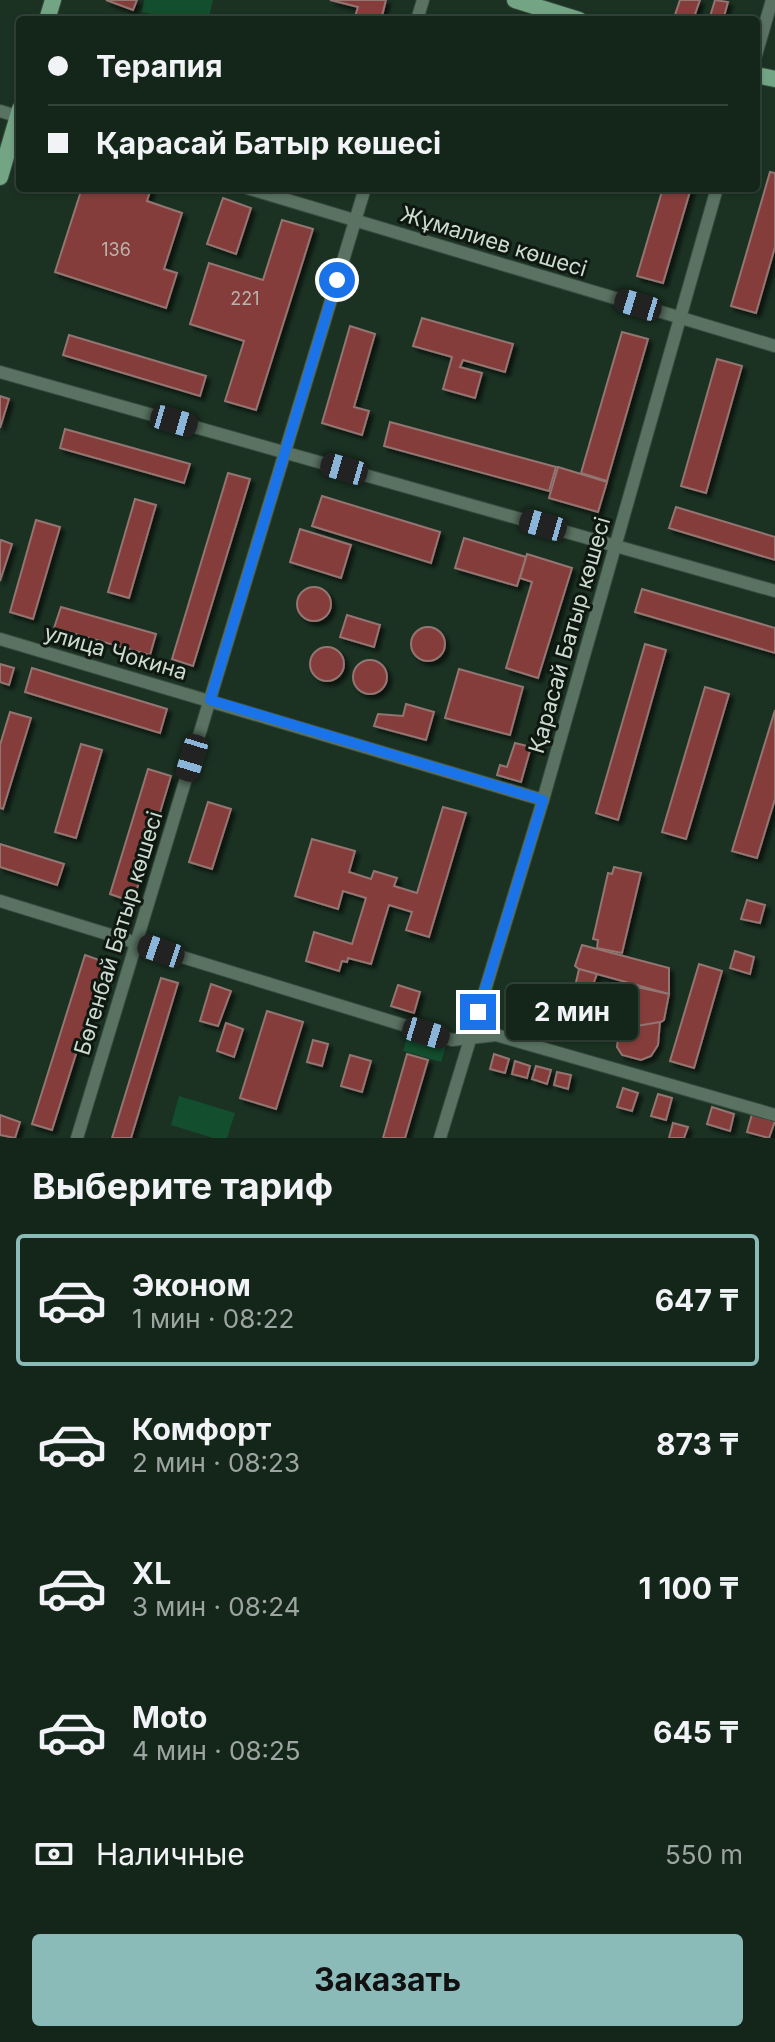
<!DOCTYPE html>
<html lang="ru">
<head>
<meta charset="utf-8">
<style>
  :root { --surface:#14261a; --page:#1d2e23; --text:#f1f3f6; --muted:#9da5a2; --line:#334339; --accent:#8bbbb9 }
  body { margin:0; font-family:Inter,sans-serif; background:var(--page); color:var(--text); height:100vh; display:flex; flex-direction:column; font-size:30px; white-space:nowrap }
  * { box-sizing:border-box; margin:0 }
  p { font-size:26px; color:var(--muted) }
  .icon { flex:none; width:44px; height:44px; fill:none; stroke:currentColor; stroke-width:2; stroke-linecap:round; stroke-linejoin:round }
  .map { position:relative; height:1138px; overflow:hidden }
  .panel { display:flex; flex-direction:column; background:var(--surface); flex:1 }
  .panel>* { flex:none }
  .top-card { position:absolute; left:16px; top:16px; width:744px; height:176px; border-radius:8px; box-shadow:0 2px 6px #0004,0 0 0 2px var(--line); display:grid; align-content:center; height:176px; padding:0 32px; background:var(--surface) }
  .end { position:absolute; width:36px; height:36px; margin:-18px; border:10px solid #1a73e8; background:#fff; box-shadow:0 0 0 4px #fff }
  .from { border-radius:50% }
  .bubble { position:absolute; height:56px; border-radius:8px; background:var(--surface); box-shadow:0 2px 6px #0004,0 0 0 2px var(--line); font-size:26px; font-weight:700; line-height:56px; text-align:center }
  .car { position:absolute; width:24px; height:48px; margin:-24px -12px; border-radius:10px; box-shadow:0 0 6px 2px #0007; background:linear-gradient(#222 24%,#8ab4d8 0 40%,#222 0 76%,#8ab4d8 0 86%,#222 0) }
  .top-card b { display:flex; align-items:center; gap:28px; height:76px; font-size:30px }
  .top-card b+b { border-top:2px solid var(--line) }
  .top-card i { width:20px; height:20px; background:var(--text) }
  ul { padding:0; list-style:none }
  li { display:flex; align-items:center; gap:24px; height:132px; margin:0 16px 12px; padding:0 16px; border:4px solid transparent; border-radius:8px }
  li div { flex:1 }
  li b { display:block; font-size:30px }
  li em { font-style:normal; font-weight:700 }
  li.active { border-color:var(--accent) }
  li>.icon { width:72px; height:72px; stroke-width:1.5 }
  h2 { padding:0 32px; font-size:36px; line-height:96px }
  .pay { display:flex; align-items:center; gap:20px; height:88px; padding:0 32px; font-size:30px }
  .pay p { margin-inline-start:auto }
  .cta { display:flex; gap:16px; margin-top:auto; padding:16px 32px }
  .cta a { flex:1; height:92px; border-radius:8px; background:var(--accent); color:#111; font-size:32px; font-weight:700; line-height:92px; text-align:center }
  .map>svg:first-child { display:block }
</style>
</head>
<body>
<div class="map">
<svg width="775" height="1138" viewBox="0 0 775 1138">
  <defs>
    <filter id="shadow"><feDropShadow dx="4" dy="4" stdDeviation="2" flood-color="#0009"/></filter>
  </defs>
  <rect width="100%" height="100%" fill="#1b3223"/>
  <g fill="#134e2e">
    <path d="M144 0H213L209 17C189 26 162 17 142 12Z"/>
    <polygon points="408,1035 446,1046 441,1062 403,1051"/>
    <polygon points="179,1096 235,1113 227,1138 213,1138 171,1125"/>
  </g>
  <g fill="#853d3b" stroke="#937471" stroke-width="2" filter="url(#shadow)">
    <polygon points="106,0 137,0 133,10"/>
    <polygon points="330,0 386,0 381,20 354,20 358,7"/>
    <polygon points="680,0 700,0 693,20 674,18"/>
    <polygon points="715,0 728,2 723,20 709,20"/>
    <polygon points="770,172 775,173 775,247 756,313 731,306"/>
    <polygon points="82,188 151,188 147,201 182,213 164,269 177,273 166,308 55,272"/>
    <polygon points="663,188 691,188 663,283 637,276"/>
    <polygon points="223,198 251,208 236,254 207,244"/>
    <polygon points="282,220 313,229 256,410 225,401 244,341 190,324 209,263 263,280"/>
    <polygon points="422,318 513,344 505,372 463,360 460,367 482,373 475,398 443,389 452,357 413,346"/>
    <polygon points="350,326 375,334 354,407 369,411 362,435 322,423"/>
    <polygon points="622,332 648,339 607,481 581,473"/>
    <polygon points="69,335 206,376 200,396 63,355"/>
    <polygon points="717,359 742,366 706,493 681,486"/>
    <polygon points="0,396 9,399 0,428"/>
    <polygon points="390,422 556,467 549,491 384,446"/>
    <polygon points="65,429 190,464 184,483 60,448"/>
    <polygon points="558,467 607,482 598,512 549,498"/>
    <polygon points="228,473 250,479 193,666 172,659"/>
    <polygon points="322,496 440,532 431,563 312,526"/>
    <polygon points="135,499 156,505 129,598 108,592"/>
    <polygon points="676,507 775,537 775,560 669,528"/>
    <polygon points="36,520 60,527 33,619 10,612"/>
    <polygon points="300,529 351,545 341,578 290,562"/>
    <polygon points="464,538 526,557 517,586 455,568"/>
    <polygon points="1,540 12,544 0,581 0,544"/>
    <polygon points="527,554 572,568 538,678 506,668 532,582 520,578"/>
    <circle cx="314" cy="604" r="17"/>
    <polygon points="642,589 775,628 775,653 635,612"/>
    <polygon points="61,607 156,634 150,655 54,628"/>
    <polygon points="347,615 380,625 374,647 340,637"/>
    <circle cx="428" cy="644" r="17"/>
    <polygon points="645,644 666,650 618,820 596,813"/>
    <circle cx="327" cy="664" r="17"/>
    <circle cx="370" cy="677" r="17"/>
    <polygon points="0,664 14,668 9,685 0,682"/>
    <polygon points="32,668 167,709 160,733 25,692"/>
    <polygon points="459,669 523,687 510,735 445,718"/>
    <polygon points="705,687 729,694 686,839 662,832"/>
    <polygon points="406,704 434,712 426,740 374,726 378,714 403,716"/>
    <polygon points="775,710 775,799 757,858 732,851"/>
    <polygon points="10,712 31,718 3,809 0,808 0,745"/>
    <polygon points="515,743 531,747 521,782 497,775 500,765 507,767"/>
    <polygon points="81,744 102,750 76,838 55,832"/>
    <polygon points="148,769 171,776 133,902 110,894"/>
    <polygon points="208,802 231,809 212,869 189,862"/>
    <polygon points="443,807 466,813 429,937 406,930 412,912 389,905 371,964 348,958 347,962 342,961 339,971 306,961 314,932 352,944 366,898 343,891 338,909 295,896 312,839 355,851 349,872 371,879 374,871 397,878 394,886 417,893"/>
    <polygon points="0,844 64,864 57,885 0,867"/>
    <polygon points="614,867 641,873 622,953 597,948 598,940 593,939 608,873 612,874"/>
    <polygon points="747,900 765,905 760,923 741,919"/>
    <polygon points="582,945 669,968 669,994 579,969 575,966"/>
    <polygon points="735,951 754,957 750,974 730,968"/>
    <polygon points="85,955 105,962 52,1130 32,1124"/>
    <polygon points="699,964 722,971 694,1068 670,1061"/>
    <polygon points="579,969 597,974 591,990 574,991"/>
    <polygon points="161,978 178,983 131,1138 112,1138"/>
    <polygon points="211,984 231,991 218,1026 200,1021"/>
    <polygon points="623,984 669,994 664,1020 652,1028 613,1028"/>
    <polygon points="398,985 420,992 414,1013 391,1006"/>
    <polygon points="609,988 612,1014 535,1022 546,994"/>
    <polygon points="267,1011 303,1022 276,1109 240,1098"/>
    <polygon points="660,1022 658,1045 651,1056 641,1060 622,1055 617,1047 619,1029"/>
    <polygon points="226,1023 243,1029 234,1057 217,1051"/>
    <polygon points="313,1040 328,1044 322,1066 307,1062"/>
    <polygon points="407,1054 428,1060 405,1138 383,1138"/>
    <polygon points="494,1054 509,1059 505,1073 490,1069"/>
    <polygon points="350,1055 371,1061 362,1092 341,1086"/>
    <polygon points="515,1061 530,1066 527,1078 512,1074"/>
    <polygon points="536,1066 551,1070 547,1084 532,1079"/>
    <polygon points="557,1072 571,1075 568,1089 554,1085"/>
    <polygon points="623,1088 638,1093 632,1111 617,1107"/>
    <polygon points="658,1094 672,1098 666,1120 651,1116"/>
    <polygon points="712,1107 734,1114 730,1131 707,1124"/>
    <polygon points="752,1114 775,1121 769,1138 747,1132"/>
    <polygon points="0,1115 20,1122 15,1138 0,1135"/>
    <polygon points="673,1123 688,1127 684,1138 669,1138"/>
  </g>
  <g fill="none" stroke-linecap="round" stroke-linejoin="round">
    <g stroke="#384c3f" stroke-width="14">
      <g id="minor">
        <polyline points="417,20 423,0"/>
        <polyline points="756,55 772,0"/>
        <polyline points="0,111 20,117"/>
        <polyline points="247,188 775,346"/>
        <polyline points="0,372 775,591"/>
        <polyline points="0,639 543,800"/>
        <polyline points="0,901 452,1040 496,1035 775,1115"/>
        <polyline points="77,1138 365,188"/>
        <polyline points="440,1138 543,800 717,188"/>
      </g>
    </g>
    <g stroke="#384c3f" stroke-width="18">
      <g id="major">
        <polyline points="515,0 579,20"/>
        <polyline points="47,20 53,0"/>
        <polyline points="756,75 775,79"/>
        <polyline points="0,177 20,109"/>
      </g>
    </g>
    <use href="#minor" stroke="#597261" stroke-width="12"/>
    <use href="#major" stroke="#73a484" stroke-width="16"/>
  </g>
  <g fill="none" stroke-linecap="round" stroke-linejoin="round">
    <polyline stroke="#1a73e8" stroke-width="10" points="337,280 210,700 543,800 478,1012"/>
  </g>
  <g text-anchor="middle" stroke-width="6" stroke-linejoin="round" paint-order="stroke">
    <g font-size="18" fill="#bab3ab">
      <text x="116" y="256">136</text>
      <text x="245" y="305">221</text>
    </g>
    <g font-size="22" fill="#ccdad0" stroke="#0e1811">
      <text transform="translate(494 241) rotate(17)" y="8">Жұмалиев көшесі</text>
      <text transform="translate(569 635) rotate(-74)" y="8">Қарасай Батыр көшесі</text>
      <text transform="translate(116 652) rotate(16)" y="8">улица Чокина</text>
      <text transform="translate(118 933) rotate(-73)" y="8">Бөгенбай Батыр көшесі</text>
    </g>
  </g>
</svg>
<i class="end from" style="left:337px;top:280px"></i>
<i class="end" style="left:478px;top:1012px"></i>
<div class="bubble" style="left:506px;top:984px;width:132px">2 мин</div>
<i class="car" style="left:638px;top:305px;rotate:287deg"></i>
<i class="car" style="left:174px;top:421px;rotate:106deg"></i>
<i class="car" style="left:344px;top:469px;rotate:286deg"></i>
<i class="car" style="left:543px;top:525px;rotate:286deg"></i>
<i class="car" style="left:192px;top:758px;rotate:197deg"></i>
<i class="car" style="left:161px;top:951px;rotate:289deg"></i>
<i class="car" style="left:426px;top:1033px;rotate:107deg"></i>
<div class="top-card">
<b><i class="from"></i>Терапия</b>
<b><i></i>Қарасай Батыр көшесі</b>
</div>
</div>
<section class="panel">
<h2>Выберите тариф</h2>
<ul>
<li class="active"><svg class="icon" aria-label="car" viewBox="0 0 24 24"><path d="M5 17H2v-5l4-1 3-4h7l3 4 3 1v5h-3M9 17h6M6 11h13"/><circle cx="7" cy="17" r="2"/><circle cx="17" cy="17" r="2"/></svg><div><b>Эконом</b><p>1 мин · 08:22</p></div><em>647 ₸</em></li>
<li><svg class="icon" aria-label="car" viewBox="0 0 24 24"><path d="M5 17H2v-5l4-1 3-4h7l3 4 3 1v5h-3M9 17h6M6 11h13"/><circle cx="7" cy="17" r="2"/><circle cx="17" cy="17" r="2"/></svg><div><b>Комфорт</b><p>2 мин · 08:23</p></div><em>873 ₸</em></li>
<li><svg class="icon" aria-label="car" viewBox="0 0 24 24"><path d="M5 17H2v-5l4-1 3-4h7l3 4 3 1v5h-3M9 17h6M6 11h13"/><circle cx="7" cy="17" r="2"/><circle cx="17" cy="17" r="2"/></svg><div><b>XL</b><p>3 мин · 08:24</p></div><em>1 100 ₸</em></li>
<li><svg class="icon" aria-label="car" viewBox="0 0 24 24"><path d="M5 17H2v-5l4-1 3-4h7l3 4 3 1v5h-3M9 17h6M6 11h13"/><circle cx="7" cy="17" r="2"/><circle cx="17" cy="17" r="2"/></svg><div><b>Moto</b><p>4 мин · 08:25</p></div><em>645 ₸</em></li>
</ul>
<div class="pay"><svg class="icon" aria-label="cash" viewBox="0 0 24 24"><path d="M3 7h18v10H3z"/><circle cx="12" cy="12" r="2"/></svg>Наличные<p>550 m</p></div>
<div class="cta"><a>Заказать</a></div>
</section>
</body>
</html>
